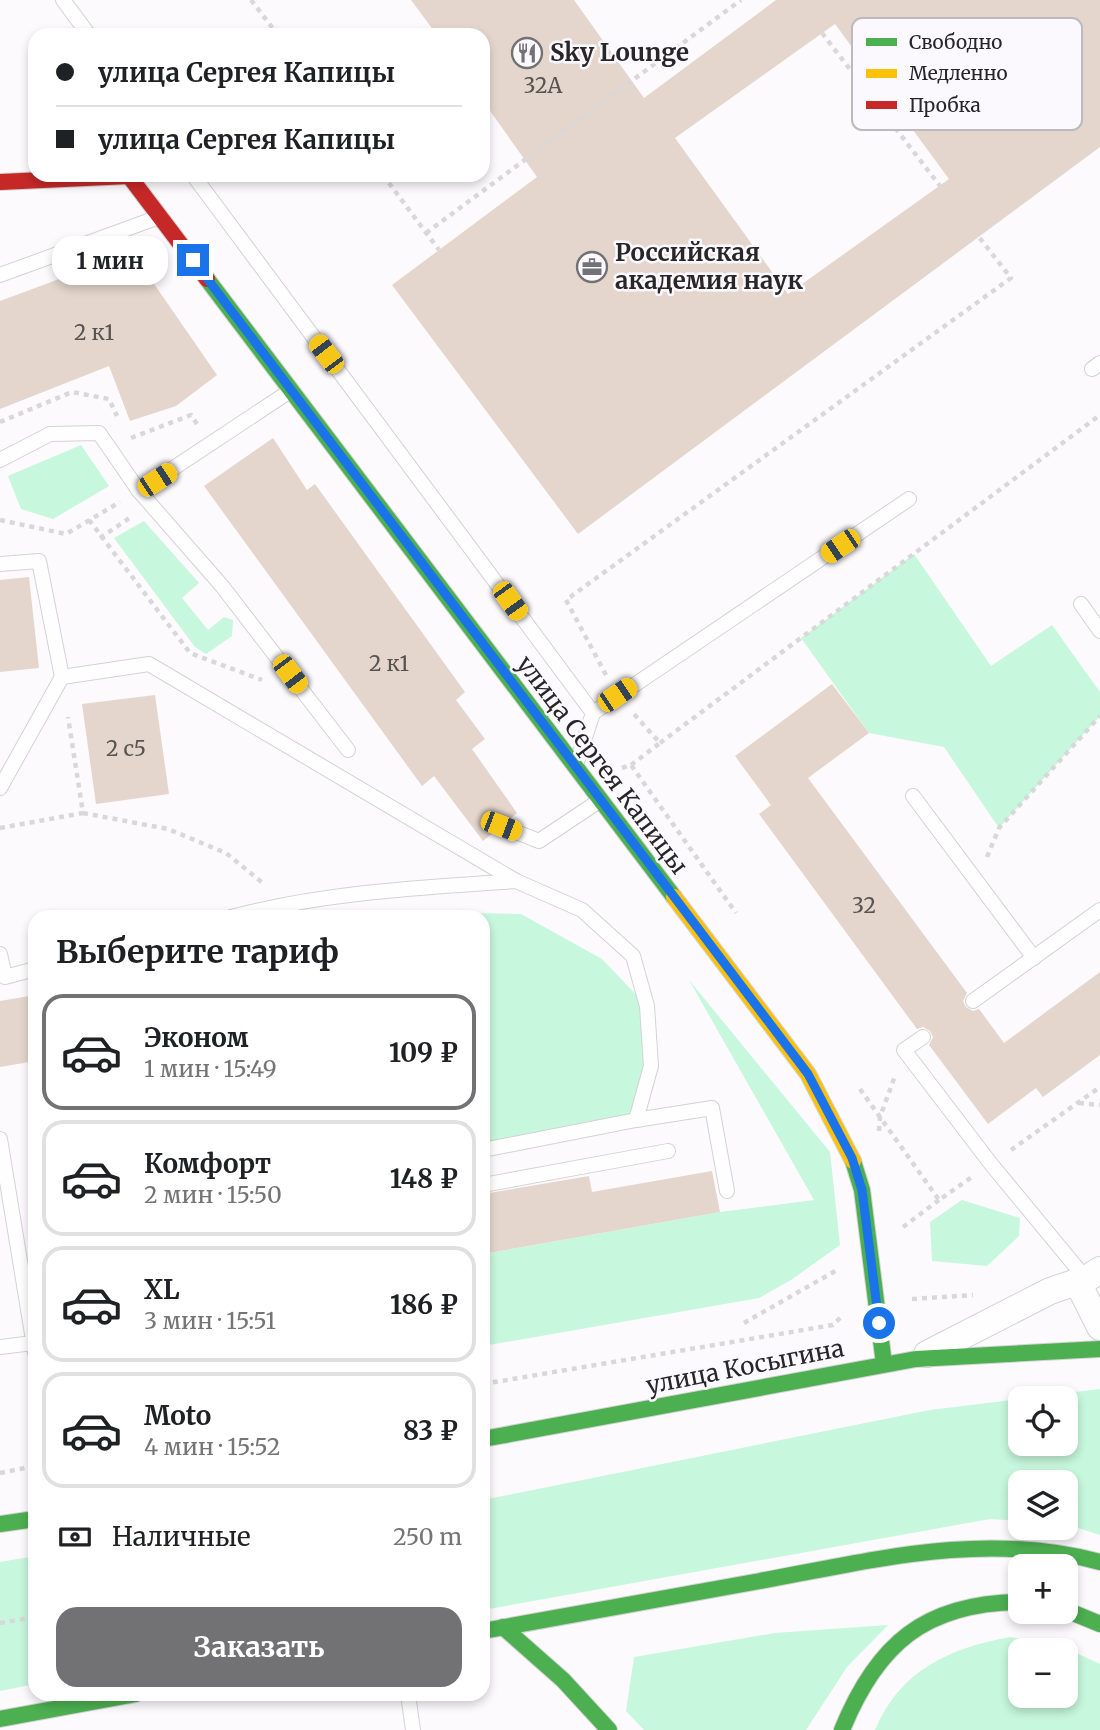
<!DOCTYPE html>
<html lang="ru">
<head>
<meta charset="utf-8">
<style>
  :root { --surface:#fff; --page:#f2f2f2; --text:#202124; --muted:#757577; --line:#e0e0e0; --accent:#727173 }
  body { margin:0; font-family:Merriweather,serif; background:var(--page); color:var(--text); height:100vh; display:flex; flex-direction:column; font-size:26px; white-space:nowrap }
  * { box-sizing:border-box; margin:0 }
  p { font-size:23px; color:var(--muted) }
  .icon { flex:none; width:38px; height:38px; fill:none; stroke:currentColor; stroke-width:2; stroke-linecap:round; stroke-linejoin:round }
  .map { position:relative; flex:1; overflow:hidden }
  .sheet { position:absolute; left:28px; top:910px; width:462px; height:791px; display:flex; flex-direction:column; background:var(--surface); border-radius:21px; box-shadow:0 4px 10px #0003 }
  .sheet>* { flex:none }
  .banner { position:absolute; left:28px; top:28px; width:462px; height:154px; border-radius:21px; box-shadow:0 4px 10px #0003; display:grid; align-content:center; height:154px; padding:0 28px; background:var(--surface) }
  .fabs { position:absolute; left:1008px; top:1386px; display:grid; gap:14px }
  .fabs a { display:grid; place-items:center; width:70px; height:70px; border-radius:14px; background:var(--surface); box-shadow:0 4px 10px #0003; font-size:35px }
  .end { position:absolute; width:32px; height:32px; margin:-16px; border:9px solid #1a73e8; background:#fff; box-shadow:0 0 0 4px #fff }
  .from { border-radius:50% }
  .bubble { position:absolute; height:49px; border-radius:21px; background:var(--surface); box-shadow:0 4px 10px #0003; font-size:23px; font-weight:700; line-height:49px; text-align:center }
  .car { position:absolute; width:21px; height:42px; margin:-21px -10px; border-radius:9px; box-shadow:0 0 5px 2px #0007; background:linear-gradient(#f5c518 24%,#345 0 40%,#f5c518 0 76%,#345 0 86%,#f5c518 0) }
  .banner b { display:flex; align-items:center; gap:24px; height:66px; font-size:26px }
  .banner b+b { border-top:2px solid var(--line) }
  .banner i { width:18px; height:18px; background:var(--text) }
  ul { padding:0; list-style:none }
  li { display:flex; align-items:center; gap:21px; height:116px; margin:0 14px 10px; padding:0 14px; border:4px solid var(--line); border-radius:21px }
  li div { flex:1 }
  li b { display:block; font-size:26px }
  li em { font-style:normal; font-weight:700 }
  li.current { border-color:var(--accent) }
  li>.icon { width:63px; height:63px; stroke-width:1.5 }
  h2 { padding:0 28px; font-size:32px; line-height:84px }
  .pay { display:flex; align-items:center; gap:18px; height:77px; padding:0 28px; font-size:26px }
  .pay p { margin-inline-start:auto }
  .primary-button { display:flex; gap:14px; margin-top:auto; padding:14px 28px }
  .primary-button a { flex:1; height:80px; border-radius:21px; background:var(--accent); color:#fff; font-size:28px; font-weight:700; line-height:80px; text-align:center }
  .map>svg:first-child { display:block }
</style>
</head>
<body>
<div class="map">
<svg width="1100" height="1730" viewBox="0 0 1100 1730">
  <rect width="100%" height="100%" fill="#fcfafd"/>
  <g fill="#c7f7dc" fill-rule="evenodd">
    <polygon points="81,445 109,486 53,519 21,509 8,476"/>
    <polygon points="144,521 199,583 182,598 208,630 224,617 233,620 232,636 206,654 195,647 114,538"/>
    <polygon points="914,554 991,666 1052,625 1100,692 1100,716 999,828 944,747 869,733 801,638"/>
    <polygon points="425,912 521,914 602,959 647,1006 651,1066 636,1120 483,1150 483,917 389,917"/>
    <polygon points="689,980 830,1152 840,1245 791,1280 759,1298 483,1346 483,1254 720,1212 814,1200"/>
    <polygon points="962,1200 1020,1218 1019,1236 987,1266 932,1261 930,1222"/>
    <polygon points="1100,1389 1100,1535 1066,1524 1066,1482 1020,1482 1020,1521 990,1519 483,1610 483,1500 930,1410 1020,1399 1020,1444 1066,1444 1066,1398 1025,1398"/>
    <polygon points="35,1556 35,1684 0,1691 0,1562"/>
    <polygon points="888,1625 847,1667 806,1730 644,1730 626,1711 634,1657 775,1633"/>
    <path d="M1010 1637 1057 1644 1100 1664V1730H875C900 1670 950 1648 1010 1637ZM1020 1650H1066V1696H1020Z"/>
  </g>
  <g fill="#e4d6cc" fill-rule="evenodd">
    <path d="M411 0H574L644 98 776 0H1100V147L578 534 392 285 537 177 483 101V35H437ZM835 24 949 179 788 294 675 138Z"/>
    <polygon points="132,252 217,375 176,406 130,421 109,366 0,409 0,301"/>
    <polygon points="273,438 307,490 315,484 465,692 456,700 485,739 472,749 517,813 510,819 500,816 495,819 491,827 494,832 483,841 434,776 422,786 204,486"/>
    <polygon points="29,577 39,668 0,672 0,580"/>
    <polygon points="832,684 869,733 808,778 967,993 963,1001 966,1007 973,1011 979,1009 1004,1043 1100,972 1100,1055 1043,1097 1036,1088 988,1124 929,1045 933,1037 930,1031 923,1027 917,1029 759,814 771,805 735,756"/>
    <polygon points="155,695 169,794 96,804 82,704"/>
    <polygon points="35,995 35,1061 0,1067 0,1001"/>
    <polygon points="712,1171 720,1212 483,1254 483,1194 589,1176 592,1192"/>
  </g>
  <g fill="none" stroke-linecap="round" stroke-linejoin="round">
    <g stroke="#d3d2d4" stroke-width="16">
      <g id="lane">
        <polyline points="63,0 89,35"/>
        <polyline points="193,175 593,713 909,499"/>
        <polyline points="0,275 159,217"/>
        <polyline points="1092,369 1100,363"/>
        <polyline points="290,391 139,491 222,586 348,750"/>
        <polyline points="0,460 50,434 99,433 139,491"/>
        <polyline points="0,564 39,561 62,677"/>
        <polyline points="1081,604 1100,631"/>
        <polyline points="577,762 593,713"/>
        <path d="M0 788 62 677 149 664 516 881C418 888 326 892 231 917"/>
        <polyline points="913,796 1034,958"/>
        <polyline points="501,826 539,841 599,801"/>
        <polyline points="0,954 5,977 35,969"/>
        <polyline points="973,1001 1100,910"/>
        <polyline points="923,1037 904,1050 991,1164 1086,1279"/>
        <polyline points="636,1120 712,1108 727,1191"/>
        <polyline points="0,1139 35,1352"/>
        <polyline points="483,1150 636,1120 651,1066 647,1006 633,956 582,910 516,881"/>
        <polyline points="483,1185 668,1151"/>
        <polyline points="0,1347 33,1343"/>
        <polyline points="408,1694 413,1730"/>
      </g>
    </g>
    <g stroke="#d3d2d4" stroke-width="28">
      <g id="street">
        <polyline points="1086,1279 1081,1289 1100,1327"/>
        <polyline points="927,1354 1050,1291 1086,1279 1100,1270"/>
      </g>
    </g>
    <g stroke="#d3d2d4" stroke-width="18">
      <g id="fast">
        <polyline points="207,279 674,897"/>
        <polyline points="853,1161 862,1190 884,1364"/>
        <polyline points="483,1439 916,1359 1100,1349"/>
        <polyline points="0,1524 35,1519"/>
        <polyline points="1066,1610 1100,1624"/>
        <polyline points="503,1627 563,1680 609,1730"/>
        <path d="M483 1631C575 1614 667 1597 760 1581 874 1560 985 1531 1100 1562"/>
        <polyline points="0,1719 136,1694"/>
        <path d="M842 1730C877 1644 925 1603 1020 1602"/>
      </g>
    </g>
    <g stroke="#d3d2d4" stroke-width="18">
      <polyline id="slow" points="674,897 808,1074 853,1161"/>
    </g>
    <g stroke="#d3d2d4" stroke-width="18">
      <polyline id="jam" points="0,182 129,176 207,279"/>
    </g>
    <g stroke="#d9d8d9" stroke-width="4.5" stroke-dasharray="5 5" stroke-linecap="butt">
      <polyline points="251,0 278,35"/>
      <polyline points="822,33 940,186"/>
      <polyline points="872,98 884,90"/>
      <polyline points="383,175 439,250"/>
      <polyline points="426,233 741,0"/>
      <polyline points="0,422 72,392 109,399 117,416"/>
      <polyline points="131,438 191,415 197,424"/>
      <polyline points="0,520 66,534 120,502"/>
      <polyline points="89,520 190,653 262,680"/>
      <polyline points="100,538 131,517"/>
      <polyline points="606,675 566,600 1011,278 979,237"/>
      <polyline points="660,743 1100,415"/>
      <polyline points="631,765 660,743 633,713"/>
      <polyline points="622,768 631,765 736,913"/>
      <polyline points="83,813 168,829 226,853 264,884"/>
      <polyline points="0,828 83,813 68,717"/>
      <polyline points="987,857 999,828 1100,716"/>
      <polyline points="860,1089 939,1200 972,1177"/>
      <polyline points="1079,1103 1100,1105"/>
      <polyline points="879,1131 880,1117 895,1076"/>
      <polyline points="1011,1150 1100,1087"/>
      <polyline points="903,1227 939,1200"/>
      <polyline points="912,1299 973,1295"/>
      <polyline points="744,1323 837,1270"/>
      <polyline points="483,1384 833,1325 842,1316"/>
      <polyline points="0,1473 35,1466"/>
      <polyline points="0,1623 35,1617"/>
    </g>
    <use href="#lane" stroke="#fffeff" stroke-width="14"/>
    <use href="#street" stroke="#fffeff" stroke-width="26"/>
    <use href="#fast" stroke="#4caf50" stroke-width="16"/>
    <use href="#slow" stroke="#ffc107" stroke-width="16"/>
    <use href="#jam" stroke="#c62828" stroke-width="16"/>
  </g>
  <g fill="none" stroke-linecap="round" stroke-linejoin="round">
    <polyline stroke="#1a73e8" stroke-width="9" points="193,260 808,1074 852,1158 862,1190 879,1323"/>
  </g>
  <defs>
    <g id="restaurant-ring" transform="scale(1.575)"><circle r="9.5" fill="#fcf9fe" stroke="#727173" stroke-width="1.5"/><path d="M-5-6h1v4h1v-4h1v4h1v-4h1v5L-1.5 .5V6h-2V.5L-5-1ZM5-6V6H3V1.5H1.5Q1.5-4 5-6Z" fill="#727173"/></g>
    <g id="office-ring" transform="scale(1.575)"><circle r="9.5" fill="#fcf9fe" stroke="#727173" stroke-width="1.5"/><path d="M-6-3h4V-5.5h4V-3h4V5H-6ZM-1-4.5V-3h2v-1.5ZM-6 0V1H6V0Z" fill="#727173"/></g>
  </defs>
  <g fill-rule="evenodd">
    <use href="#restaurant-ring" x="527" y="53"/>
    <use href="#office-ring" x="592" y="267"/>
  </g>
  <g text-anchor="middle" stroke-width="5" stroke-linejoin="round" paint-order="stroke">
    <g font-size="21" fill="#575351">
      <text x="543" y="93">32А</text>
      <text x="94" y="340">2 к1</text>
      <text x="389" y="671">2 к1</text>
      <text x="126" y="756">2 с5</text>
      <text x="864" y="913">32</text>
    </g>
    <g font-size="24" font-weight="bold" fill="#282728" stroke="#fcf9fe" text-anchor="start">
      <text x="550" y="61">Sky Lounge</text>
      <text x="615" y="261">Российская<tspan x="615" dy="28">академия наук</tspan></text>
    </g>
    <g font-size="24" fill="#282728" stroke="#fcf9fe">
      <text transform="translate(602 765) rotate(53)" y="8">улица Сергея Капицы</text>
      <text transform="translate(745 1367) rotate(-11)" y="8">улица Косыгина</text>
    </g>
  </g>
  <rect x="852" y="18" width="230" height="112" rx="10" fill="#fcf9fe" stroke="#bcbabe" stroke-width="2"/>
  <rect x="866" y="38" width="31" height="8" fill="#4caf50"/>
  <rect x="866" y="69" width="31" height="9" fill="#ffc107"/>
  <rect x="866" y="101" width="31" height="8" fill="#c62828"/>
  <g font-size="19" fill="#282728">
    <text x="909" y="49">Свободно</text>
    <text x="909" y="80">Медленно</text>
    <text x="909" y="112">Пробка</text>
  </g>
</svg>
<div class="fabs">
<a><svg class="icon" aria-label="locate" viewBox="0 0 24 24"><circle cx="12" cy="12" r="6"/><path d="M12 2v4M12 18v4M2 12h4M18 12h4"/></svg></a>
<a><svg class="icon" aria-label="layers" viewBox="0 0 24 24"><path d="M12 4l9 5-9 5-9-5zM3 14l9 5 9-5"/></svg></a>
<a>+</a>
<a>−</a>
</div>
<i class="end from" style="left:879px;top:1323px"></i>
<i class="end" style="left:193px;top:260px"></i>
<div class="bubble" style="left:52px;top:236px;width:116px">1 мин</div>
<i class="car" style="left:326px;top:354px;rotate:323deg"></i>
<i class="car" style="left:157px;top:480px;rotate:57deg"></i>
<i class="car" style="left:840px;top:546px;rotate:236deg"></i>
<i class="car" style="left:510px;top:601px;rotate:144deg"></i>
<i class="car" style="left:290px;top:674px;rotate:143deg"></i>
<i class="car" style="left:617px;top:695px;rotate:56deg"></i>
<i class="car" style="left:501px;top:826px;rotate:111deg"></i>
<div class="banner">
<b><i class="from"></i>улица Сергея Капицы</b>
<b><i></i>улица Сергея Капицы</b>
</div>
<section class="sheet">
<h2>Выберите тариф</h2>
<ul>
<li class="current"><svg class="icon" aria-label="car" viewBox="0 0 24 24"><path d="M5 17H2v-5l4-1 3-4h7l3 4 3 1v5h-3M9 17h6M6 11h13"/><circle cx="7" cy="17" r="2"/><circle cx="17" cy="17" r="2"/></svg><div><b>Эконом</b><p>1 мин · 15:49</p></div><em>109 ₽</em></li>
<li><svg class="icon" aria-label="car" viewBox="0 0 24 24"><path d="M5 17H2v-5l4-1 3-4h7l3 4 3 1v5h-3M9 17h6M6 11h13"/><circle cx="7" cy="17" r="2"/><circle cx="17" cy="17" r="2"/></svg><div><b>Комфорт</b><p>2 мин · 15:50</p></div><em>148 ₽</em></li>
<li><svg class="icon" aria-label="car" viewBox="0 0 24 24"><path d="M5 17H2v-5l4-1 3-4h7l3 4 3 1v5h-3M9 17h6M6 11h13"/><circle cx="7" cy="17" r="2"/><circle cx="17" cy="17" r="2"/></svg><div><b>XL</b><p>3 мин · 15:51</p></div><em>186 ₽</em></li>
<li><svg class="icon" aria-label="car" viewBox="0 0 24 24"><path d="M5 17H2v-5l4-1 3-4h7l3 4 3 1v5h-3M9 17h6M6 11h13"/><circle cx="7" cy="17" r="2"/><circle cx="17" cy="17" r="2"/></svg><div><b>Moto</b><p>4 мин · 15:52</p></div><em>83 ₽</em></li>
</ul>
<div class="pay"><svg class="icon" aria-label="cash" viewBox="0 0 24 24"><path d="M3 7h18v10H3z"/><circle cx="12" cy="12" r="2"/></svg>Наличные<p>250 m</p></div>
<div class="primary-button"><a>Заказать</a></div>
</section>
</div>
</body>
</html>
